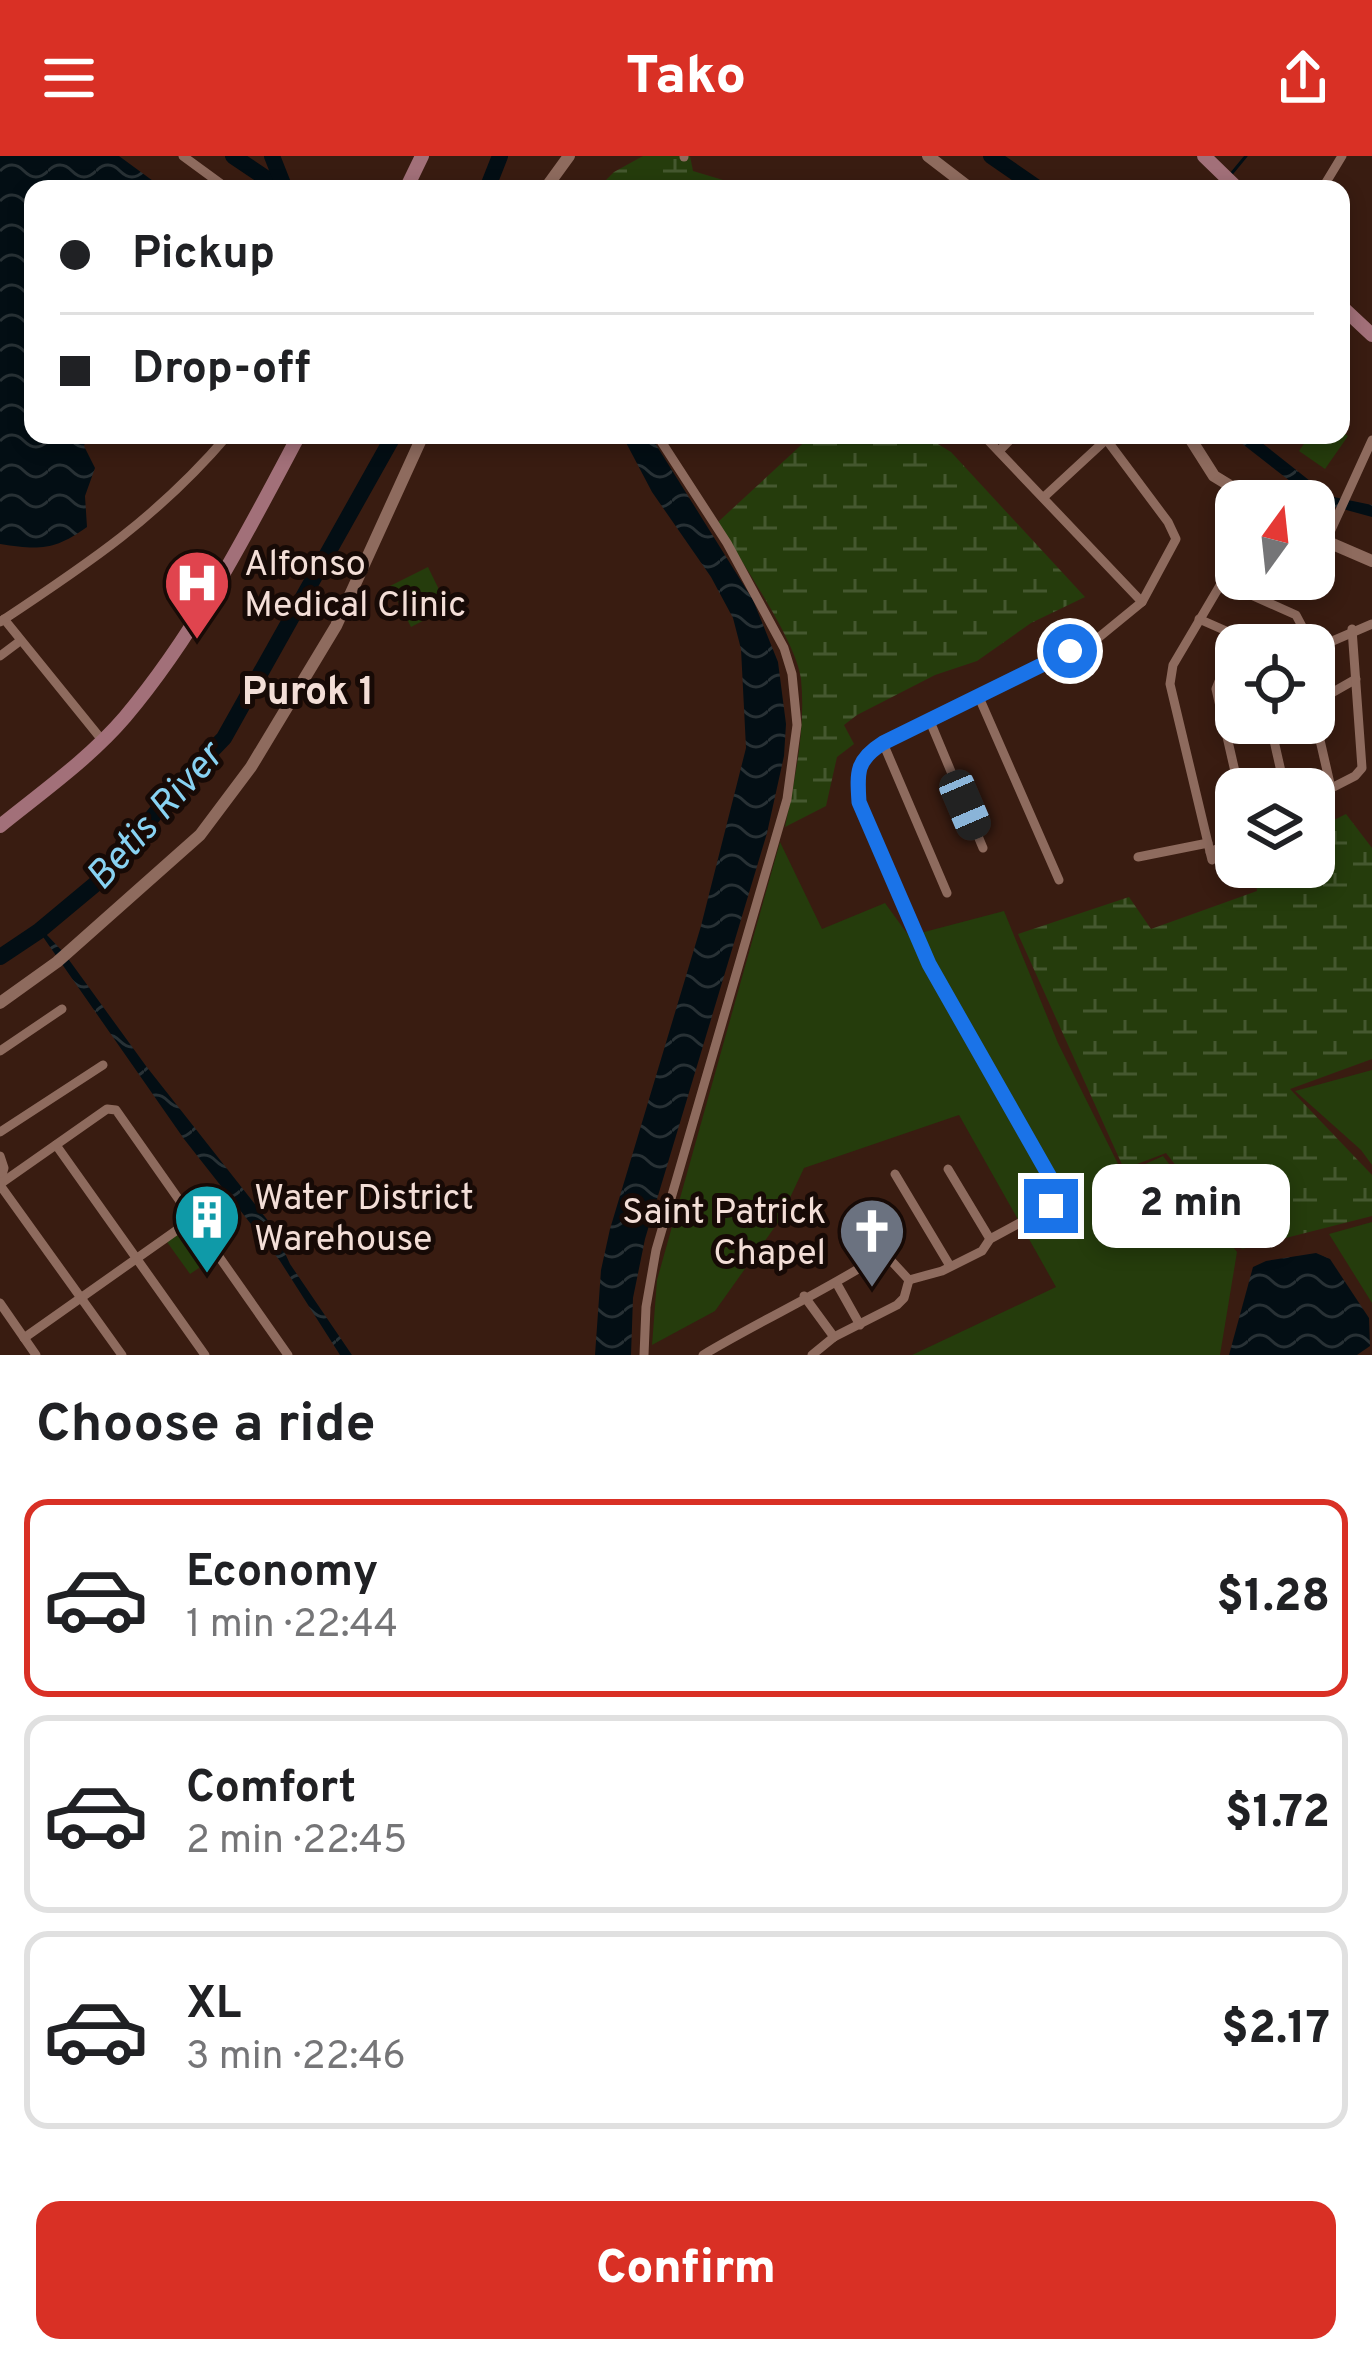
<!DOCTYPE html>
<html lang="en">
<head>
<meta charset="utf-8">
<style>
  :root { --surface:#fff; --page:#f2f2f2; --text:#202124; --muted:#757577; --line:#e0e0e0; --accent:#d93025 }
  body { margin:0; font-family:Overpass,sans-serif; background:var(--page); color:var(--text); height:100vh; display:flex; flex-direction:column; font-size:45px; white-space:nowrap }
  * { box-sizing:border-box; margin:0 }
  p { font-size:39px; color:var(--muted) }
  .icon { flex:none; width:66px; height:66px; fill:none; stroke:currentColor; stroke-width:2; stroke-linecap:round; stroke-linejoin:round }
  .map { position:relative; height:1199px; overflow:hidden }
  .side { display:flex; flex-direction:column; background:var(--surface); flex:1 }
  .side>* { flex:none }
  .hud { position:absolute; left:24px; top:24px; width:1326px; height:264px; border-radius:24px; box-shadow:0 6px 18px #0003; display:grid; align-content:center; height:264px; padding:0 36px; background:var(--surface) }
  .needle { width:78px; rotate:15deg }
  .buttons { position:absolute; left:1215px; top:324px; display:grid; gap:24px }
  .buttons a { display:grid; place-items:center; width:120px; height:120px; border-radius:24px; background:var(--surface); box-shadow:0 6px 18px #0003; font-size:60px }
  .end { position:absolute; width:54px; height:54px; margin:-27px; border:15px solid #1a73e8; background:#fff; box-shadow:0 0 0 6px #fff }
  .from { border-radius:50% }
  .bubble { position:absolute; height:84px; border-radius:24px; background:var(--surface); box-shadow:0 6px 18px #0003; font-size:39px; font-weight:800; line-height:84px; text-align:center }
  .car { position:absolute; width:36px; height:72px; margin:-36px -18px; border-radius:15px; box-shadow:0 0 9px 3px #0007; background:linear-gradient(#222 24%,#8ab4d8 0 40%,#222 0 76%,#8ab4d8 0 86%,#222 0) }
  .hud b { display:flex; align-items:center; gap:42px; height:114px; font-size:45px }
  .hud b+b { border-top:3px solid var(--line) }
  .hud i { width:30px; height:30px; background:var(--text) }
  ul { padding:0; list-style:none }
  li { display:flex; align-items:center; gap:36px; height:198px; margin:0 24px 18px; padding:0 12px; border:6px solid var(--line); border-radius:24px }
  li div { flex:1 }
  li b { display:block; font-size:45px }
  li em { font-style:normal; font-weight:800 }
  li.selected { border-color:var(--accent) }
  li>.icon { width:108px; height:108px; stroke-width:1.5 }
  h2 { padding:0 36px; font-size:54px; line-height:144px }
  .primary-button { display:flex; gap:24px; margin-top:auto; padding:24px 36px }
  .primary-button a { flex:1; height:138px; border-radius:24px; background:var(--accent); color:#fff; font-size:48px; font-weight:800; line-height:138px; text-align:center }
  header { display:flex; justify-content:space-between; align-items:center; height:156px; padding:0 36px; background:var(--accent); color:#fff; font-size:54px; font-weight:800 }
  .map>svg:first-child { display:block }
</style>
</head>
<body>
<header><svg class="icon" aria-label="menu" viewBox="0 0 24 24"><path d="M4 6h16M4 12h16M4 18h16"/></svg>Tako<svg class="icon" aria-label="share" viewBox="0 0 24 24"><path d="M12 15V3M7 8l5-5 5 5M5 13v7h14v-7"/></svg></header>
<div class="map">
<svg width="1372" height="1199" viewBox="0 0 1372 1199">
  <defs>
    <pattern id="wetland-marsh" width="20" height="14" patternUnits="userSpaceOnUse" patternTransform="scale(3)"><rect width="20" height="14" fill="#253c0c"/><path d="M1 5h8M5 5V1M11 12h8M15 12V8" fill="none" stroke="#45582f"/></pattern>
    <pattern id="water-waves" width="16" height="10" patternUnits="userSpaceOnUse" patternTransform="scale(3)"><rect width="16" height="10" fill="#030e14"/><path d="M0 5q4-4 8 0t8 0" fill="none" stroke="#283135"/></pattern>
  </defs>
  <rect width="100%" height="100%" fill="#391c11"/>
  <g fill="#253c0c">
    <polygon points="1341,275 1348,280 1325,313 1299,295 1310,279 1341,279"/>
    <polygon points="428,411 448,452 411,471 390,430"/>
    <polygon points="780,686 822,773 885,747 909,780 1004,755 1058,887 1123,1018 1163,1000 1237,1096 1220,1199 912,1199 1056,1131 959,959 804,1012 779,1065 715,1155 652,1189 657,1124"/>
    <polygon points="1372,914 1372,1009 1361,994 1295,935"/>
    <polygon points="1372,1066 1372,1147 1329,1078"/>
    <polygon points="191,1069 214,1102 190,1118 167,1086"/>
  </g>
  <g fill="url(#wetland-marsh)">
    <polygon points="643,0 690,0 693,15 753,33 597,33 614,16"/>
    <path d="M812 279H923L951 296 1085 441 1031 467 977 505 935 519 857 559 844 569 854 588 837 601 826 650 785 671C795 622 806 573 801 523 796 484 739 403 718 366Z"/>
    <polygon points="1346,658 1372,692 1372,903 1290,933 1372,1019 1372,1060 1242,1093 1166,997 1124,1013 1018,778 1129,741 1151,773 1257,735 1254,711 1314,711 1314,674"/>
  </g>
  <g fill="url(#water-waves)">
    <path d="M0 0H119L164 33H33V279H88L84 290 95 312 85 340 87 371C54 395 38 394 0 388Z"/>
    <polygon points="622,279 650,279 753,444 778,506 786,568 784,600 767,677 645,1083 633,1142 631,1199 595,1199 601,1114 610,1073 701,770 746,592 741,493 733,462 711,421 652,336"/>
    <polygon points="1231,279 1252,279 1329,340 1372,349 1372,361 1317,346"/>
    <polygon points="41,778 47,779 64,797 146,910 273,1071 290,1108 352,1199 340,1199 280,1105 184,983"/>
    <polygon points="1316,1097 1330,1103 1369,1162 1370,1190 1357,1199 1229,1199 1253,1111 1266,1105"/>
  </g>
  <g fill="none" stroke-linecap="round" stroke-linejoin="round">
    <polyline stroke="#030e14" stroke-width="3" points="1232,17 1246,0"/>
    <g stroke="#030e14" stroke-width="16">
      <polyline points="233,0 282,33"/>
      <polyline points="272,0 285,33"/>
      <polyline points="991,0 1039,33"/>
      <polyline points="487,33 500,0"/>
      <polyline points="0,801 39,775 105,720 174,634 224,582 394,279"/>
    </g>
    <g stroke="#8e6b5e" stroke-width="9">
      <polyline points="183,0 228,33"/>
      <polyline points="684,0 684,1"/>
      <polyline points="1322,33 1342,0"/>
      <polyline points="983,279 1142,446"/>
      <polyline points="999,295 1015,279"/>
      <polyline points="1044,341 1110,280"/>
      <polyline points="1326,385 1372,284"/>
      <polyline points="4,463 102,584"/>
      <polyline points="1199,463 1258,489"/>
      <path d="M0 466C89 407 158 361 228 279"/>
      <polyline points="1237,480 1216,533 1239,633"/>
      <polyline points="1314,493 1372,468"/>
      <polyline points="0,500 20,485"/>
      <polyline points="978,539 1059,724"/>
      <polyline points="1314,547 1356,523"/>
      <polyline points="1314,558 1331,632"/>
      <polyline points="929,563 983,692"/>
      <polyline points="1270,567 1285,633"/>
      <polyline points="883,587 947,737"/>
      <polyline points="1314,641 1355,620 1362,612 1352,473"/>
      <polyline points="1210,696 1236,684"/>
      <polyline points="1138,701 1208,687"/>
      <polyline points="1212,704 1170,528 1173,509 1222,426 1296,459 1312,489"/>
      <polyline points="0,895 62,853"/>
      <polyline points="0,976 103,909"/>
      <polyline points="56,989 205,1199"/>
      <polyline points="0,1000 4,1012 0,1026"/>
      <polyline points="948,1013 990,1083"/>
      <polyline points="895,1018 950,1110"/>
      <polyline points="0,1028 107,953 116,954 288,1199"/>
      <polyline points="0,1029 122,1199"/>
      <path d="M909 1124 942 1115 982 1095 990 1083 1051 1050 1059 1037 929 808 859 646C857 616 857 604 883 587L1098 482 1142 446 1176 383 1168 366 1106 283"/>
      <polyline points="837,1128 860,1169"/>
      <polyline points="804,1140 834,1181"/>
      <polyline points="0,1147 36,1199"/>
      <polyline points="24,1182 194,1062"/>
      <polyline points="644,1199 646,1151 656,1094 787,643 797,569 792,518 784,492 727,387 657,279"/>
      <path d="M703 1199C763 1163 826 1135 884 1097L909 1124"/>
      <polyline points="812,1199 834,1181 897,1149 904,1142 909,1124"/>
    </g>
    <g stroke="#8e6b5e" stroke-width="12">
      <polyline points="928,0 971,33"/>
      <polyline points="545,33 569,0"/>
      <polyline points="1188,279 1214,320 1255,345"/>
      <polyline points="1314,380 1372,405"/>
      <polyline points="0,847 57,806 200,679 251,611 336,470 423,279"/>
    </g>
    <g stroke="#a27079" stroke-width="14">
      <polyline points="1204,0 1238,33"/>
      <polyline points="406,33 422,0"/>
      <polyline points="1341,150 1372,179"/>
      <path d="M0 670C42 636 90 602 125 561 196 477 248 375 299 279"/>
    </g>
  </g>
  <g fill="none" stroke-linecap="round" stroke-linejoin="round">
    <path stroke="#1a73e8" stroke-width="15" d="M1051 1050 1059 1037 929 808 859 646C857 616 856 604 883 587L1070 495"/>
  </g>
  <defs>
    <g id="hospital-pin" transform="scale(3.45)"><path d="M0 17L-7.5 6A9.5 9.5 0 1 1 7.5 6Z" fill="#e0444e" stroke="#170a06"/><path d="M-5-5h3v3.5h4V-5h3V5h-3V1.5h-4V5h-3Z" fill="#fff"/></g>
    <g id="building-pin" transform="scale(3.45)"><path d="M0 17L-7.5 6A9.5 9.5 0 1 1 7.5 6Z" fill="#0f9aa8" stroke="#170a06"/><path d="M-4-6H4V6H1V3H-1V6H-4ZM-2.5-4.3h1.7v1.8h-1.7ZM.8-4.3h1.7v1.8H.8ZM-2.5-1h1.7V.8h-1.7ZM.8-1h1.7V.8H.8Z" fill="#fff"/></g>
    <g id="church-pin" transform="scale(3.45)"><path d="M0 17L-7.5 6A9.5 9.5 0 1 1 7.5 6Z" fill="#6b7280" stroke="#170a06"/><path d="M-1.2-6h2.4v3.5h3.3v2.4h-3.3V6h-2.4V-.1h-3.3v-2.4h3.3Z" fill="#fff"/></g>
  </defs>
  <g fill-rule="evenodd">
    <use href="#hospital-pin" x="197" y="427"/>
    <use href="#building-pin" x="207" y="1061"/>
    <use href="#church-pin" x="872" y="1075"/>
  </g>
  <g text-anchor="middle" stroke-width="10" stroke-linejoin="round" paint-order="stroke">
    <g font-size="36" fill="#f3ded7" stroke="#170a06" text-anchor="start">
      <text x="244" y="419">Alfonso<tspan x="244" dy="41">Medical Clinic</tspan></text>
      <text x="254" y="1053">Water District<tspan x="254" dy="41">Warehouse</tspan></text>
      <text x="826" y="1067" text-anchor="end">Saint Patrick<tspan x="826" dy="41">Chapel</tspan></text>
    </g>
    <g font-size="39" font-weight="bold" fill="#f3ded7" stroke="#170a06">
      <text x="308" y="548">Purok 1</text>
    </g>
    <g font-size="39" font-style="italic" fill="#88d2f2" stroke="#170a06">
      <text transform="translate(153 659) rotate(-48)" y="14">Betis River</text>
    </g>
  </g>
</svg>
<div class="buttons">
<a><svg class="needle" viewBox="-14 -14 28 28"><path d="M0-13l5 13h-10z" fill="#e53935"/><path d="M0 13l5-13h-10z" fill="#757577"/></svg></a>
<a><svg class="icon" aria-label="locate" viewBox="0 0 24 24"><circle cx="12" cy="12" r="6"/><path d="M12 2v4M12 18v4M2 12h4M18 12h4"/></svg></a>
<a><svg class="icon" aria-label="layers" viewBox="0 0 24 24"><path d="M12 4l9 5-9 5-9-5zM3 14l9 5 9-5"/></svg></a>
</div>
<i class="end from" style="left:1070px;top:495px"></i>
<i class="end" style="left:1051px;top:1050px"></i>
<div class="bubble" style="left:1092px;top:1008px;width:198px">2 min</div>
<i class="car" style="left:965px;top:649px;rotate:157deg"></i>
<div class="hud">
<b><i class="from"></i>Pickup</b>
<b><i></i>Drop-off</b>
</div>
</div>
<section class="side">
<h2>Choose a ride</h2>
<ul>
<li class="selected"><svg class="icon" aria-label="car" viewBox="0 0 24 24"><path d="M5 17H2v-5l4-1 3-4h7l3 4 3 1v5h-3M9 17h6M6 11h13"/><circle cx="7" cy="17" r="2"/><circle cx="17" cy="17" r="2"/></svg><div><b>Economy</b><p>1 min · 22:44</p></div><em>$1.28</em></li>
<li><svg class="icon" aria-label="car" viewBox="0 0 24 24"><path d="M5 17H2v-5l4-1 3-4h7l3 4 3 1v5h-3M9 17h6M6 11h13"/><circle cx="7" cy="17" r="2"/><circle cx="17" cy="17" r="2"/></svg><div><b>Comfort</b><p>2 min · 22:45</p></div><em>$1.72</em></li>
<li><svg class="icon" aria-label="car" viewBox="0 0 24 24"><path d="M5 17H2v-5l4-1 3-4h7l3 4 3 1v5h-3M9 17h6M6 11h13"/><circle cx="7" cy="17" r="2"/><circle cx="17" cy="17" r="2"/></svg><div><b>XL</b><p>3 min · 22:46</p></div><em>$2.17</em></li>
</ul>
<div class="primary-button"><a>Confirm</a></div>
</section>
</body>
</html>
